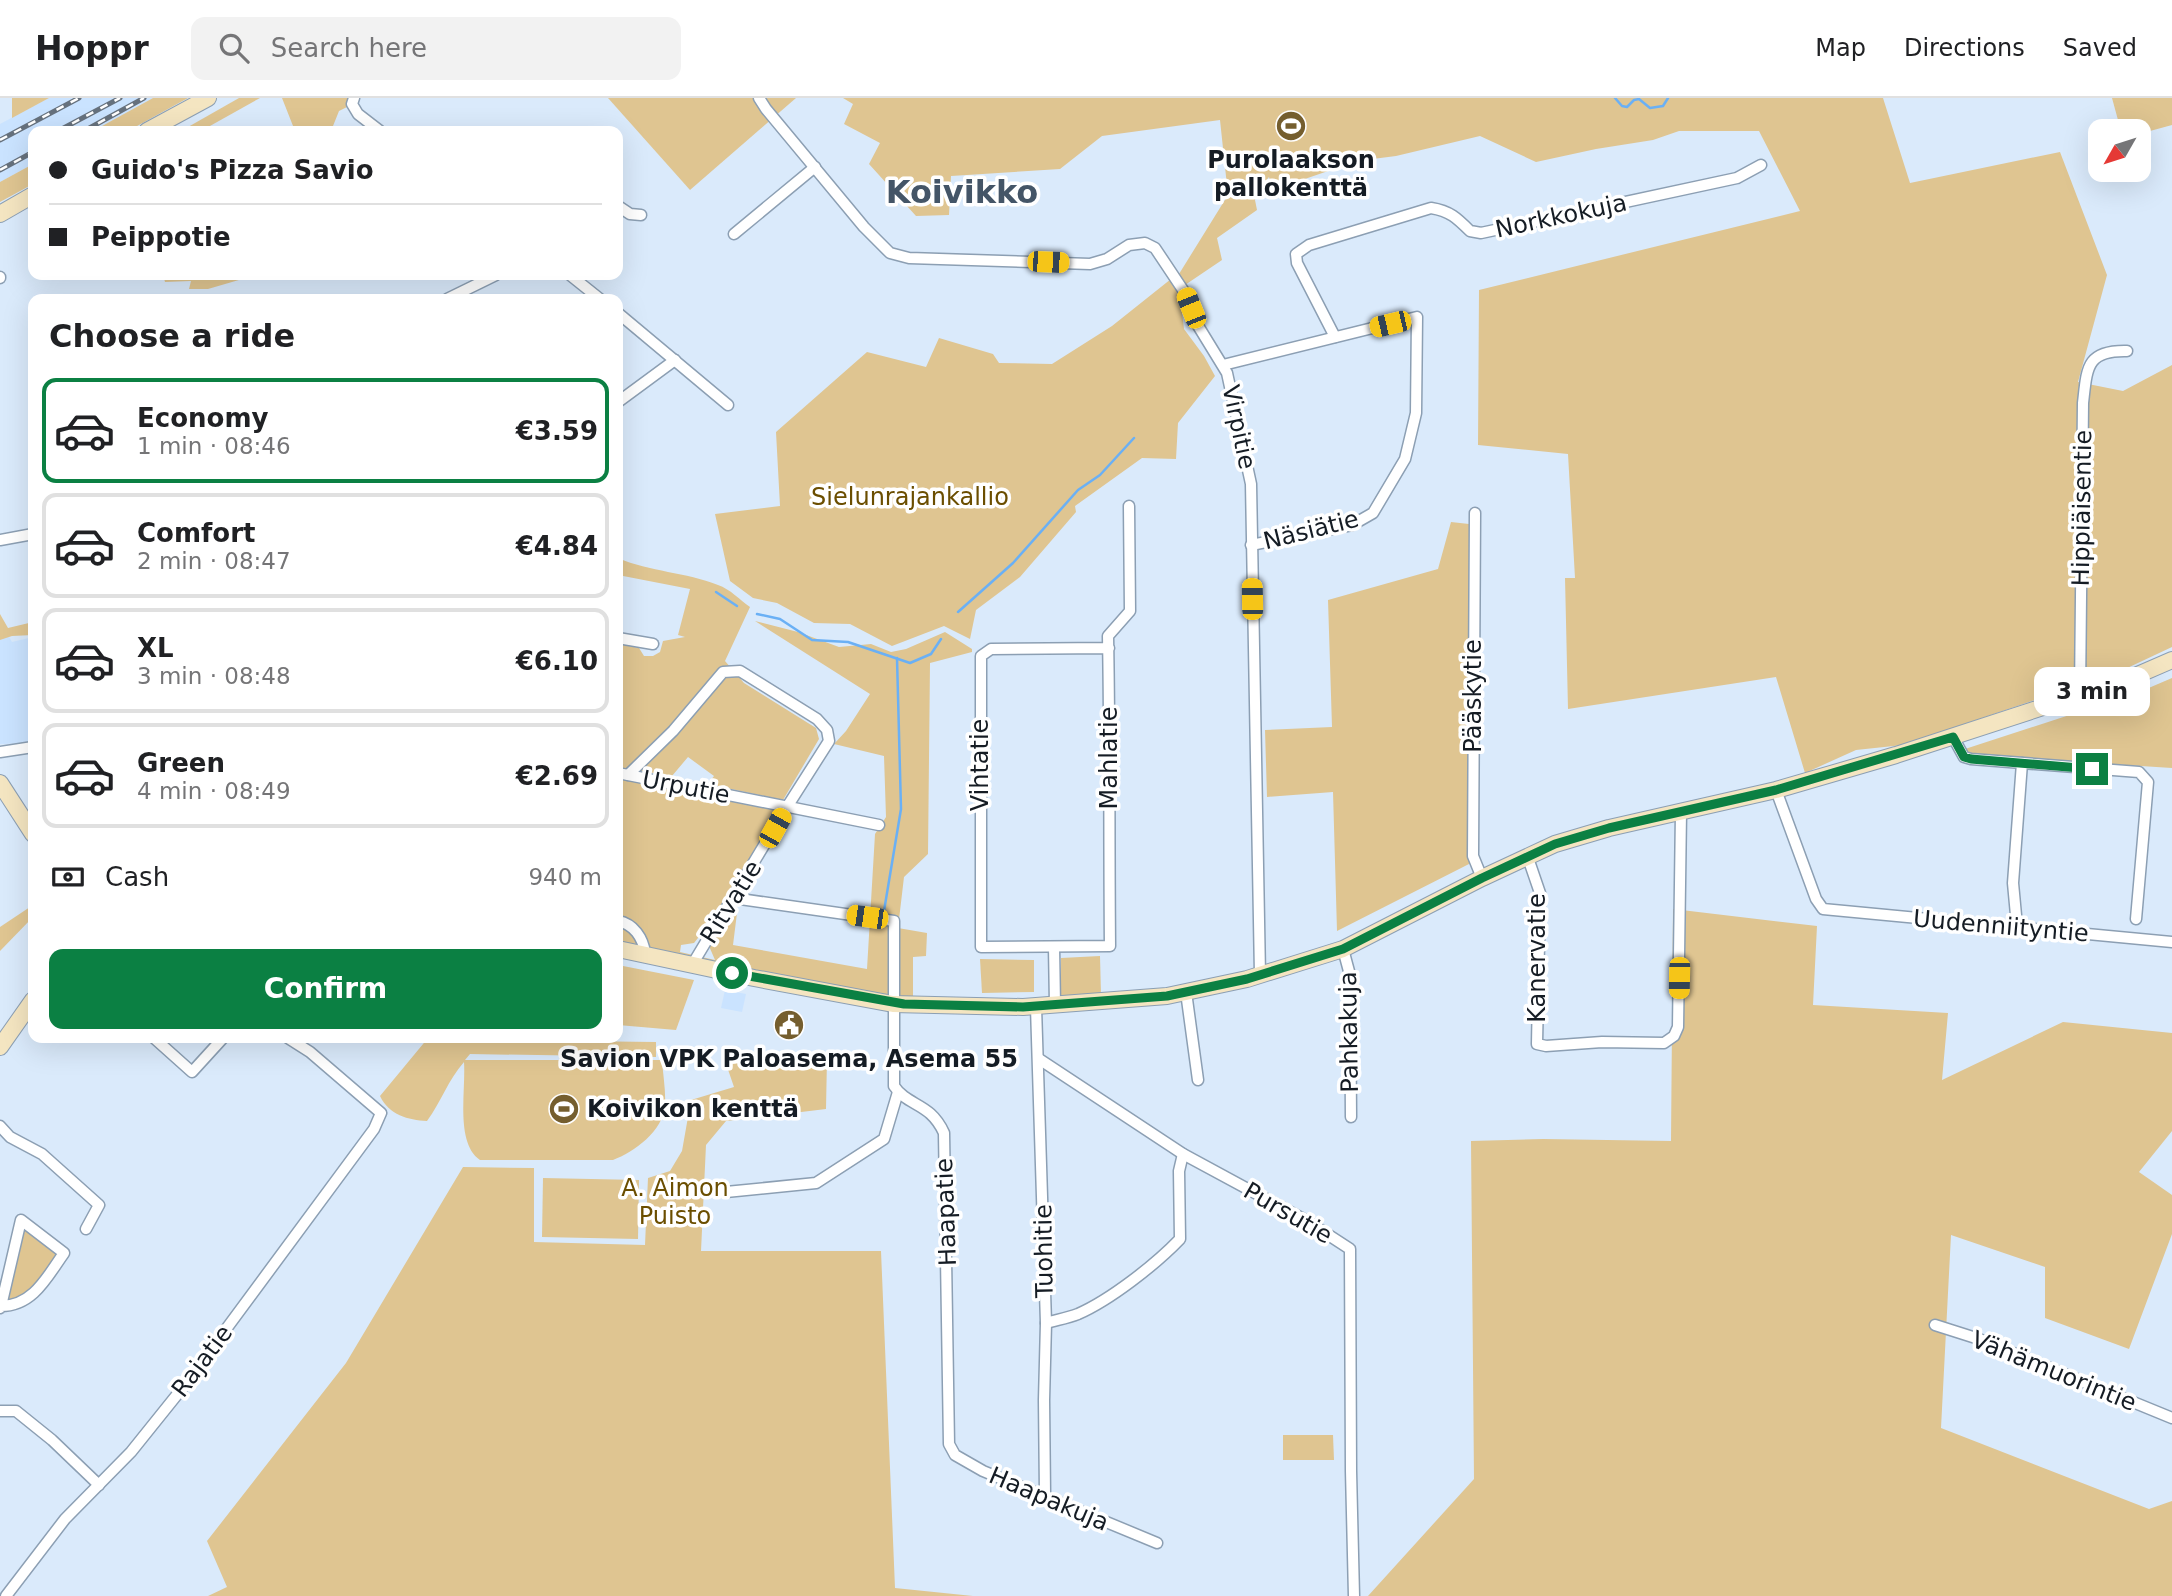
<!DOCTYPE html>
<html lang="en">
<head>
<meta charset="utf-8">
<style>
  :root { --surface:#fff; --page:#f2f2f2; --text:#202124; --muted:#757577; --line:#e0e0e0; --accent:#0b8043 }
  body { margin:0; font-family:"DejaVu Sans",sans-serif; background:var(--page); color:var(--text); height:100vh; display:flex; flex-direction:column; font-size:26px; white-space:nowrap }
  * { box-sizing:border-box; margin:0 }
  p { font-size:23px; color:var(--muted) }
  .icon { flex:none; width:38px; height:38px; fill:none; stroke:currentColor; stroke-width:2; stroke-linecap:round; stroke-linejoin:round }
  .map { position:relative; flex:1; overflow:hidden }
  .details { position:absolute; left:28px; top:196px; width:595px; height:749px; display:flex; flex-direction:column; background:var(--surface); border-radius:14px; box-shadow:0 7px 28px #0002 }
  .details>* { flex:none }
  .hud { position:absolute; left:28px; top:28px; width:595px; height:154px; border-radius:14px; box-shadow:0 7px 28px #0002; display:grid; align-content:center; height:154px; padding:0 21px; background:var(--surface) }
  .needle { width:46px; rotate:231deg }
  .buttons { position:absolute; left:2088px; top:21px; display:grid; gap:14px }
  .buttons a { display:grid; place-items:center; width:63px; height:63px; border-radius:14px; background:var(--surface); box-shadow:0 7px 28px #0002; font-size:35px }
  .end { position:absolute; width:32px; height:32px; margin:-16px; border:9px solid #0b8043; background:#fff; box-shadow:0 0 0 4px #fff }
  .from { border-radius:50% }
  .bubble { position:absolute; height:49px; border-radius:14px; background:var(--surface); box-shadow:0 7px 28px #0002; font-size:23px; font-weight:600; line-height:49px; text-align:center }
  .car { position:absolute; width:21px; height:42px; margin:-21px -10px; border-radius:9px; box-shadow:0 0 5px 2px #0007; background:linear-gradient(#f5c518 24%,#345 0 40%,#f5c518 0 76%,#345 0 86%,#f5c518 0) }
  .hud b { display:flex; align-items:center; gap:24px; height:66px; font-size:26px }
  .hud b+b { border-top:2px solid var(--line) }
  .hud i { width:18px; height:18px; background:var(--text) }
  ul { padding:0; list-style:none }
  li { display:flex; align-items:center; gap:21px; height:105px; margin:0 14px 10px; padding:0 7px; border:4px solid var(--line); border-radius:14px }
  li div { flex:1 }
  li b { display:block; font-size:26px }
  li em { font-style:normal; font-weight:600 }
  li.current { border-color:var(--accent) }
  li>.icon { width:63px; height:63px; stroke-width:1.5 }
  h2 { padding:0 21px; font-size:32px; line-height:84px }
  .pay { display:flex; align-items:center; gap:18px; height:77px; padding:0 21px; font-size:26px }
  .pay p { margin-inline-start:auto }
  .button { display:flex; gap:14px; margin-top:auto; padding:14px 21px }
  .button a { flex:1; height:80px; border-radius:14px; background:var(--accent); color:#fff; font-size:28px; font-weight:600; line-height:80px; text-align:center }
  header { display:flex; align-items:center; gap:42px; box-sizing:border-box; height:98px; padding:0 35px; background:var(--surface); border-bottom:2px solid var(--line) }
  header strong { font-size:33px }
  nav { display:flex; gap:38px; margin-inline-start:auto; font-size:24px }
  .search { width:490px; height:63px; background:var(--page); display:flex; align-items:center; gap:18px; box-sizing:border-box; padding:0 24px; border-radius:14px; color:var(--muted); font-size:26px }
  .map>svg:first-child { display:block }
</style>
</head>
<body>
<header>
<strong>Hoppr</strong>
<div class="search"><svg class="icon" aria-label="search" viewBox="0 0 24 24"><circle cx="10" cy="10" r="6"/><path d="M15 15l6 6"/></svg>Search here</div>
<nav><a>Map</a><a>Directions</a><a>Saved</a></nav>
</header>
<div class="map">
<svg width="2172" height="1498" viewBox="0 0 2172 1498">
  <rect width="100%" height="100%" fill="#daeafb"/>
  <g fill="#cae3ff">
    <polygon points="49,0 153,0 93,33 33,33 33,66 0,84 0,26"/>
    <polygon points="0,523 12,544 33,539 33,645 0,646"/>
    <polygon points="725,892 746,896 742,914 721,910"/>
  </g>
  <g fill="#dfc591">
    <polygon points="12,0 49,0 12,20"/>
    <polygon points="153,0 188,0 128,33 93,33"/>
    <polygon points="239,0 260,0 201,33 181,33"/>
    <polygon points="282,0 351,0 349,8 339,13 331,33 295,33"/>
    <polygon points="608,0 796,0 690,92"/>
    <polygon points="843,0 1883,0 1910,85 2060,54 2107,177 2078,284 2123,293 2172,267 2172,549 2123,572 1903,647 1856,652 1805,675 1776,579 1568,611 1565,480 1575,480 1568,356 1478,347 1479,192 1800,113 1759,33 1679,33 1653,42 1596,51 1536,64 1480,38 1396,58 1357,63 1273,92 1269,79 1254,97 1257,112 1217,140 1222,162 1185,187 1179,176 1228,97 1220,22 1102,38 1060,71 951,78 949,117 916,118 869,66 880,45 844,26 853,6"/>
    <polygon points="2112,0 2172,0 2172,27 2139,36 2138,33 2121,33"/>
    <polygon points="33,66 33,86 0,104 0,84"/>
    <polygon points="163,177 256,177 208,191 189,191 191,183 165,184"/>
    <polygon points="1171,181 1180,198 1184,231 1204,258 1215,278 1178,325 1176,361 1142,360 1075,408 1076,414 1020,479 976,512 970,541 944,528 892,548 850,526 814,525 777,505 753,500 730,483 715,416 780,408 776,334 867,254 926,269 939,240 993,256 999,265 1052,266 1112,228"/>
    <polygon points="1451,424 1469,426 1469,766 1337,833 1333,694 1267,699 1265,632 1332,629 1328,502 1438,471"/>
    <path d="M618 460C650 474 686 474 718 487 730 491 740 502 750 509L725 563 744 585 816 630 819 641 783 702 708 686 714 678 688 659 672 678 618 669V546L639 550 644 558H653L660 554 663 543 685 539 678 537 690 491 618 477Z"/>
    <polygon points="0,516 8,530 33,524 33,537 12,538 0,542"/>
    <polygon points="755,523 798,534 839,549 871,546 891,554 906,551 945,534 972,551 972,554 930,565 928,756 904,779 898,830 927,835 926,858 913,859 913,901 897,902 618,848 618,680 774,712 773,721 717,816 694,845 681,847 680,854 715,862 709,848 729,815 737,815 733,847 867,871 875,736 886,719 884,658 834,646 846,633 870,596"/>
    <polygon points="2172,580 2172,670 1969,657 1965,651 2137,595"/>
    <polygon points="33,807 33,819 0,853 0,829"/>
    <polygon points="1673,811 1817,828 1813,907 1948,915 1942,982 2063,924 2172,935 2172,1033 2139,1074 2172,1097 2172,1136 2129,1251 2045,1220 2045,1169 1951,1137 1941,1330 2149,1411 2172,1403 2172,1498 1368,1498 1474,1381 1471,1043 1543,1041 1671,1043"/>
    <polygon points="1100,858 1101,897 1061,899 1061,860"/>
    <polygon points="980,861 1034,862 1034,894 982,895"/>
    <polygon points="618,867 694,882 676,932 618,927"/>
    <path d="M428 940H470V942L486 943V940H573V943L656 944V959L470 956 465 962H662C663 977 666 993 665 1008 663 1033 634 1054 613 1062H480C455 1045 466 992 464 964 448 982 441 1004 427 1023 408 1022 389 1017 380 998Z"/>
    <polygon points="723,957 748,965 827,960 826,1011 726,1023 706,1047 701,1153 881,1153 895,1490 973,1498 208,1498 227,1489 207,1443 346,1265 463,1069 534,1070 534,1144 645,1147 648,1080 670,1073 682,1053 691,1002 734,989"/>
    <polygon points="543,1080 639,1082 638,1141 542,1139"/>
    <polygon points="22,1129 61,1156 31,1196 4,1205"/>
    <polygon points="1283,1337 1333,1337 1334,1362 1283,1362"/>
  </g>
  <g fill="none" stroke-linecap="round" stroke-linejoin="round">
    <g stroke="#6ab0f5" stroke-width="2.5">
      <polyline points="1615,0 1622,8 1627,9 1634,2 1639,1 1650,10 1663,8 1668,0"/>
      <polyline points="716,494 737,508"/>
      <polyline points="958,514 1013,465 1078,392 1100,377 1134,340"/>
      <polyline points="757,516 780,521 812,542 848,544 910,565 931,556 941,541"/>
      <polyline points="884,813 901,711 897,560"/>
    </g>
    <g stroke="#8c9fb3" stroke-width="13">
      <g id="street">
        <polyline points="354,0 352,6 358,16 380,33"/>
        <polyline points="759,0 766,11 864,129 890,155 909,160 1090,166 1107,161 1129,147 1145,145 1155,150 1185,195 1197,226 1227,275 1251,386 1260,877"/>
        <polyline points="618,108 630,116 641,117"/>
        <polyline points="734,136 815,69"/>
        <polyline points="570,177 600,201"/>
        <polyline points="0,179 0,180"/>
        <polyline points="447,201 496,177"/>
        <polyline points="618,215 728,307"/>
        <path d="M1335 239 1297 165 1296 156 1309 147 1431 110C1450 113 1457 120 1470 133L1481 135 1737 80 1761 67"/>
        <polyline points="1223,267 1417,219 1416,315 1405,361 1373,415 1352,427 1251,447"/>
        <polyline points="618,304 675,262"/>
        <polyline points="1475,415 1473,758 1482,780"/>
        <polyline points="0,442 33,436"/>
        <polyline points="618,540 653,546"/>
        <path d="M1109 550 991 551 981 558V849L1110 848C1109 745 1110 641 1108 538L1130 513 1129 408"/>
        <path d="M2080 596 2083 305C2087 270 2086 252 2127 253"/>
        <polyline points="1953,639 1964,659 1971,661 2139,674 2148,684 2136,821"/>
        <polyline points="0,654 33,649"/>
        <polyline points="618,675 879,727"/>
        <polyline points="628,677 673,633 723,574 740,573 817,621 827,632 829,643 787,709 692,867"/>
        <polyline points="1776,692 1816,801 1823,811 2172,844"/>
        <polyline points="1527,757 1540,795 1537,946 1546,948 1602,944 1664,945 1674,938 1678,929 1681,714"/>
        <path d="M733 800 894 823V988C908 1009 930 1004 944 1035L949 1346 955 1357 983 1373 1157 1445"/>
        <path d="M618 823C634 826 643 840 645 855"/>
        <polyline points="2017,828 2013,785 2022,665"/>
        <polyline points="1054,849 1055,907"/>
        <polyline points="1343,851 1350,877 1351,1019"/>
        <polyline points="1186,894 1198,982"/>
        <polyline points="1036,909 1046,1225 1044,1302 1045,1397"/>
        <polyline points="154,940 192,974 223,940"/>
        <polyline points="1039,961 1183,1056 1307,1123 1350,1151 1351,1373 1354,1498"/>
        <polyline points="0,1028 10,1039 42,1056 99,1107 86,1131"/>
        <polyline points="726,1094 816,1085 884,1041 898,994"/>
        <path d="M0 1208H1C33 1208 47 1179 64 1155L21 1122 1 1208 0 1210"/>
        <path d="M1046 1225C1056 1222 1068 1220 1078 1216 1110 1202 1155 1167 1180 1141L1179 1073 1183 1056"/>
        <polyline points="1935,1227 1979,1241 2172,1320"/>
        <polyline points="0,1313 16,1313 52,1342 99,1387"/>
        <polyline points="6,1498 65,1421 131,1354 184,1288 374,1031 381,1015 310,954 288,940"/>
      </g>
    </g>
    <g stroke="#8c9fb3" stroke-width="18">
      <g id="secondary">
        <polyline points="147,33 208,0"/>
        <polyline points="0,116 33,97"/>
        <polyline points="0,685 33,736"/>
        <polyline points="618,851 754,880 893,906 1023,909 1167,898 1247,881 1343,851 1482,780 1555,746 1609,730 1776,692 1896,657 2126,582 2172,562"/>
        <polyline points="0,949 33,902"/>
      </g>
    </g>
    <use href="#street" stroke="#fff" stroke-width="10"/>
    <use href="#secondary" stroke="#f4e5c1" stroke-width="16"/>
    <g stroke="#66717d" stroke-width="5">
      <g id="rail">
        <polyline points="58,33 120,0"/>
        <polyline points="84,33 144,0"/>
        <polyline points="0,42 79,0"/>
        <polyline points="0,72 33,54"/>
      </g>
    </g>
    <use href="#rail" stroke="#fff" stroke-width="2.5" stroke-dasharray="8" stroke-linecap="butt"/>
  </g>
  <g fill="none" stroke-linecap="round" stroke-linejoin="round">
    <polyline stroke="#0b8043" stroke-width="9" points="732,875 904,906 1023,909 1167,898 1247,881 1343,851 1482,780 1555,746 1609,730 1776,692 1953,639 1964,659 1971,661 2092,671"/>
  </g>
  <defs>
    <g id="stadium-disc" transform="scale(1.575)"><circle r="9.5" fill="#755e2e" stroke="#fff"/><path d="M0-5a6.5 5 0 1 0 0 10a6.5 5 0 1 0 0-10ZM-3.5-1.8h7v3.6h-7Z" fill="#fff"/></g>
    <g id="civic-disc" transform="scale(1.575)"><circle r="9.5" fill="#755e2e" stroke="#fff"/><path d="M-.6-6.5H3V-4.5H.6V-3L4-1V1h2V6H-6V1h2V-1L-.6-3ZM-1.2 2.5V6h2.4V2.5Z" fill="#fff"/></g>
  </defs>
  <g fill-rule="evenodd">
    <use href="#stadium-disc" x="1291" y="28"/>
    <use href="#civic-disc" x="789" y="927"/>
    <use href="#stadium-disc" x="564" y="1011"/>
  </g>
  <g text-anchor="middle" stroke-width="7" stroke-linejoin="round" paint-order="stroke">
    <g font-size="24" font-weight="bold" fill="#151c24" stroke="#fff">
      <text x="1291" y="70">Purolaakson<tspan x="1291" dy="28">pallokenttä</tspan></text>
      <text x="789" y="969">Savion VPK Paloasema, Asema 55</text>
      <text x="587" y="1019" text-anchor="start">Koivikon kenttä</text>
    </g>
    <g font-size="24" fill="#151c24" stroke="#fff">
      <text transform="translate(1561 118) rotate(-12)" y="8">Norkkokuja</text>
      <text transform="translate(1239 329) rotate(78)" y="8">Virpitie</text>
      <text transform="translate(2082 410) rotate(-89)" y="8">Hippiäisentie</text>
      <text transform="translate(1311 432) rotate(-14)" y="8">Näsiätie</text>
      <text transform="translate(1473 598) rotate(-90)" y="8">Pääskytie</text>
      <text transform="translate(1109 660) rotate(-90)" y="8">Mahlatie</text>
      <text transform="translate(980 667) rotate(-90)" y="8">Vihtatie</text>
      <text transform="translate(686 689) rotate(11)" y="8">Urputie</text>
      <text transform="translate(731 804) rotate(-58)" y="8">Ritvatie</text>
      <text transform="translate(2001 828) rotate(5)" y="8">Uudenniityntie</text>
      <text transform="translate(1537 860) rotate(-90)" y="8">Kanervatie</text>
      <text transform="translate(1349 934) rotate(-91)" y="8">Pahkakuja</text>
      <text transform="translate(946 1114) rotate(-92)" y="8">Haapatie</text>
      <text transform="translate(1288 1115) rotate(30)" y="8">Pursutie</text>
      <text transform="translate(1044 1153) rotate(-91)" y="8">Tuohitie</text>
      <text transform="translate(202 1263) rotate(-53)" y="8">Rajatie</text>
      <text transform="translate(2054 1273) rotate(22)" y="8">Vähämuorintie</text>
      <text transform="translate(1049 1401) rotate(23)" y="8">Haapakuja</text>
    </g>
    <g font-size="24" fill="#6b4e00" stroke="#fff">
      <text x="910" y="407">Sielunrajankallio</text>
      <text x="675" y="1098">A. Aimon<tspan x="675" dy="28">Puisto</tspan></text>
    </g>
    <g font-size="32" font-weight="bold" fill="#445567" stroke="#fff">
      <text x="962" y="105">Koivikko</text>
    </g>
  </g>
</svg>
<div class="buttons">
<a><svg class="needle" viewBox="-14 -14 28 28"><path d="M0-13l5 13h-10z" fill="#e53935"/><path d="M0 13l5-13h-10z" fill="#757577"/></svg></a>
</div>
<i class="end from" style="left:732px;top:875px"></i>
<i class="end" style="left:2092px;top:671px"></i>
<div class="bubble" style="left:2034px;top:569px;width:116px">3 min</div>
<i class="car" style="left:1048px;top:164px;rotate:92deg"></i>
<i class="car" style="left:1191px;top:210px;rotate:338deg"></i>
<i class="car" style="left:1390px;top:226px;rotate:257deg"></i>
<i class="car" style="left:1252px;top:501px;rotate:359deg"></i>
<i class="car" style="left:775px;top:730px;rotate:29deg"></i>
<i class="car" style="left:867px;top:819px;rotate:278deg"></i>
<i class="car" style="left:1679px;top:880px;rotate:181deg"></i>
<div class="hud">
<b><i class="from"></i>Guido's Pizza Savio</b>
<b><i></i>Peippotie</b>
</div>
<section class="details">
<h2>Choose a ride</h2>
<ul>
<li class="current"><svg class="icon" aria-label="car" viewBox="0 0 24 24"><path d="M5 17H2v-5l4-1 3-4h7l3 4 3 1v5h-3M9 17h6M6 11h13"/><circle cx="7" cy="17" r="2"/><circle cx="17" cy="17" r="2"/></svg><div><b>Economy</b><p>1 min · 08:46</p></div><em>€3.59</em></li>
<li><svg class="icon" aria-label="car" viewBox="0 0 24 24"><path d="M5 17H2v-5l4-1 3-4h7l3 4 3 1v5h-3M9 17h6M6 11h13"/><circle cx="7" cy="17" r="2"/><circle cx="17" cy="17" r="2"/></svg><div><b>Comfort</b><p>2 min · 08:47</p></div><em>€4.84</em></li>
<li><svg class="icon" aria-label="car" viewBox="0 0 24 24"><path d="M5 17H2v-5l4-1 3-4h7l3 4 3 1v5h-3M9 17h6M6 11h13"/><circle cx="7" cy="17" r="2"/><circle cx="17" cy="17" r="2"/></svg><div><b>XL</b><p>3 min · 08:48</p></div><em>€6.10</em></li>
<li><svg class="icon" aria-label="car" viewBox="0 0 24 24"><path d="M5 17H2v-5l4-1 3-4h7l3 4 3 1v5h-3M9 17h6M6 11h13"/><circle cx="7" cy="17" r="2"/><circle cx="17" cy="17" r="2"/></svg><div><b>Green</b><p>4 min · 08:49</p></div><em>€2.69</em></li>
</ul>
<div class="pay"><svg class="icon" aria-label="cash" viewBox="0 0 24 24"><path d="M3 7h18v10H3z"/><circle cx="12" cy="12" r="2"/></svg>Cash<p>940 m</p></div>
<div class="button"><a>Confirm</a></div>
</section>
</div>
</body>
</html>
